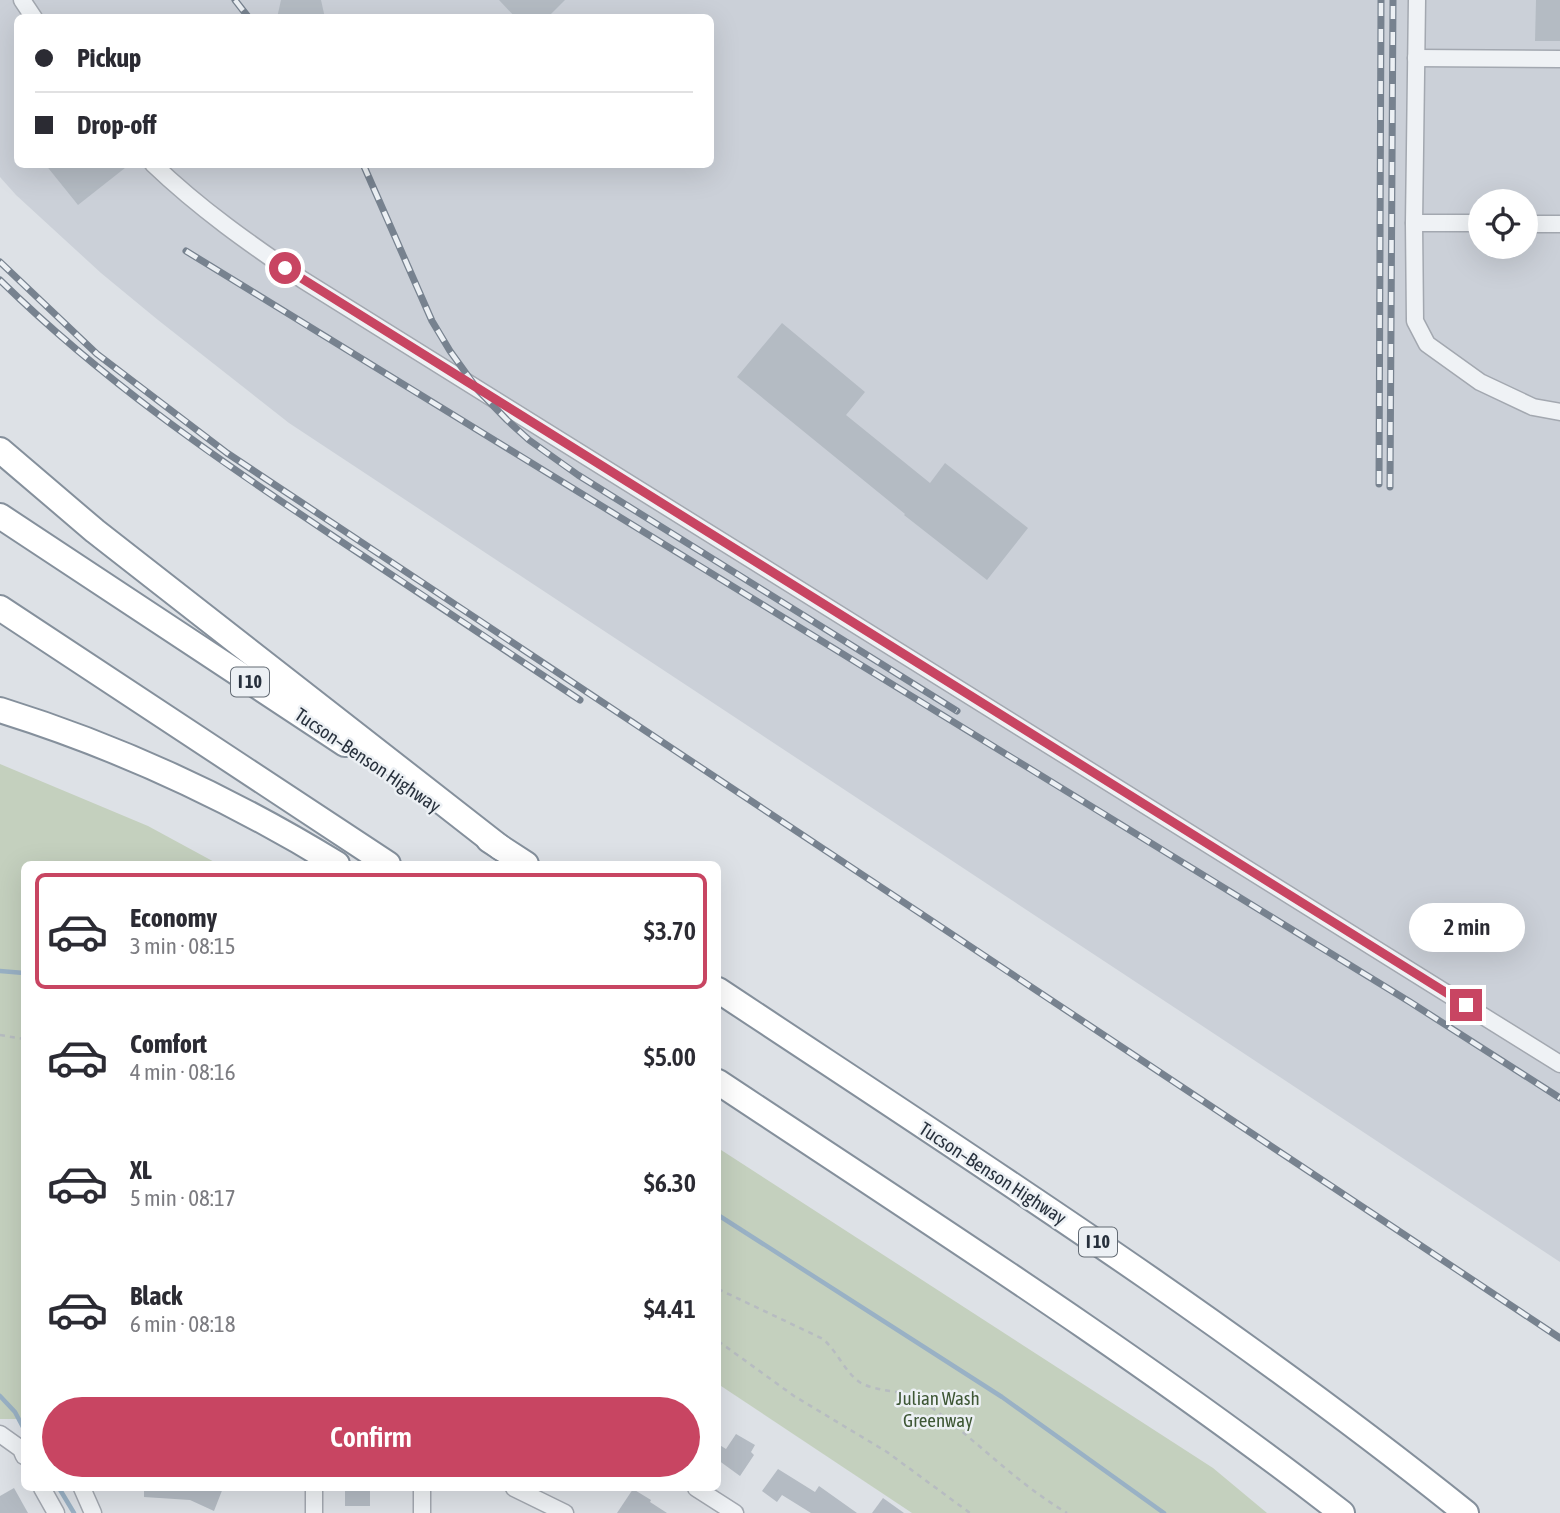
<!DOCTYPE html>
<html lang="en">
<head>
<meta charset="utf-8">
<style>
  :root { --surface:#fff; --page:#f7f7f7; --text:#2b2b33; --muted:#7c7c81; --line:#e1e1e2; --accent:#c84562 }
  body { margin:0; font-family:"Asap Condensed",sans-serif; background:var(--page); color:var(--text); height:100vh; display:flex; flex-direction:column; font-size:26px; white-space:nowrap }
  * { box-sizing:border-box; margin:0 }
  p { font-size:23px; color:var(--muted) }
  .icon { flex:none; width:38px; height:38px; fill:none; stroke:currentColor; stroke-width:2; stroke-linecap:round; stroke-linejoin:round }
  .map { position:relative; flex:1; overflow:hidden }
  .details { position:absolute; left:21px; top:861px; width:700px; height:630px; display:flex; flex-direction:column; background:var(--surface); border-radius:10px; box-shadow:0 7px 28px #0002 }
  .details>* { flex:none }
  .top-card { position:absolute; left:14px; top:14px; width:700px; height:154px; border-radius:10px; box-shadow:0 7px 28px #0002; display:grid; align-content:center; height:154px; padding:0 21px; background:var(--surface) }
  .buttons { position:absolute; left:1468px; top:189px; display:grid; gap:14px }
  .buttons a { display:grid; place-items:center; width:70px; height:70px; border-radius:50%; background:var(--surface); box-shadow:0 7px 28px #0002; font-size:35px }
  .end { position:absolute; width:32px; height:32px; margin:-16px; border:9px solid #c84562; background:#fff; box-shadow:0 0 0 4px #fff }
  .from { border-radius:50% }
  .bubble { position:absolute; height:49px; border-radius:24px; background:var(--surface); box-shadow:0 7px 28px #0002; font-size:23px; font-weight:600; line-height:49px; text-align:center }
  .top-card b { display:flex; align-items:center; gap:24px; height:66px; font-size:26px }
  .top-card b+b { border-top:2px solid var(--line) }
  .top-card i { width:18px; height:18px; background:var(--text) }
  ul { padding:12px 0 0; list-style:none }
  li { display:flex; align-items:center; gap:21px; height:116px; margin:0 14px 10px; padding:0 7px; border:4px solid transparent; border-radius:10px }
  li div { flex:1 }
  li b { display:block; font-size:26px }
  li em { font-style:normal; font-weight:600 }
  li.selected { border-color:var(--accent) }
  li>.icon { width:63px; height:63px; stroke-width:1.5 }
  .action { display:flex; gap:14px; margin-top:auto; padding:14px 21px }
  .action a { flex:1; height:80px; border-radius:42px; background:var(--accent); color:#fff; font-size:28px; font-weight:600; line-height:80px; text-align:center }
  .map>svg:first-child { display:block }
</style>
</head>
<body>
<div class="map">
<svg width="1560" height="1513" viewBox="0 0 1560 1513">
  <rect width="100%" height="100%" fill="#dde1e6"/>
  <path fill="#cbd0d8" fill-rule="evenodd" d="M0 0H1560V1262L289 423 158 320 101 273 16 195 0 177ZM18 18H710V164H18ZM1480 201H1526V247H1480Z"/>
  <g fill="#c4d0be">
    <polygon points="0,764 148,826 218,864 24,864 24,1419 0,1419"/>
    <polygon points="718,1148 1213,1468 1267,1513 912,1513 718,1384"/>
  </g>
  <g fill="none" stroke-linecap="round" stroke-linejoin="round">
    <g stroke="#99b1c5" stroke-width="4.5">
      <polyline points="0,971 24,973"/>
      <polyline points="718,1215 1002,1397 1164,1513"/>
      <polyline points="0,1396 15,1412 24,1429"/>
      <polyline points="59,1488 74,1513"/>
    </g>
  </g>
  <g fill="#b4bbc3">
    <polygon points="281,0 321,0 325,18 277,18"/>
    <polygon points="499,0 565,0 547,18 516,18"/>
    <polygon points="1536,0 1560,0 1560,41 1535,41"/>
    <polygon points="45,164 130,164 78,205"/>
    <polygon points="782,323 865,392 846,415 930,483 945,463 1028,528 987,580 904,515 905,514 737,377"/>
    <polygon points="736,1434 755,1445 751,1452 754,1455 740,1476 718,1460 718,1444 726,1449"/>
    <polygon points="778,1469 815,1492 819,1486 857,1513 811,1513 782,1495 777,1502 762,1491"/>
    <polygon points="14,1488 28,1513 0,1513 0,1496"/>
    <polygon points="144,1488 223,1488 214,1511 190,1500 144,1497"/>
    <rect x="345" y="1488" width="25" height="18"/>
    <polygon points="633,1489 651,1500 650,1502 667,1513 617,1513"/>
    <polygon points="883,1498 904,1513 872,1513"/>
  </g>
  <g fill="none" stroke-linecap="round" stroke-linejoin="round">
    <g stroke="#a3a8b0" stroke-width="19">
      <g id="minor">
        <polyline points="22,0 34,18"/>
        <polyline points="1417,0 1414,223 1480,223"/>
        <polyline points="1416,58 1560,59"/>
        <path d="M153 164C200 209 250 244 303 280L1560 1064"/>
        <polyline points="1414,223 1415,321 1427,344 1480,382 1533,407 1560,412"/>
        <polyline points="1526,224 1560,224"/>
        <polyline points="0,1434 21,1449 24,1456"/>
        <polyline points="42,1488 56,1513"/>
        <polyline points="82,1488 93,1513"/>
        <polyline points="514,1488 565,1513"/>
        <polyline points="696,1488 735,1513"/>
        <polyline points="314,1513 314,1488"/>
        <polyline points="422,1513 422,1488"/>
      </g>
    </g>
    <g stroke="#85909c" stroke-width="28">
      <g id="highway">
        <polyline points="0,450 95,531 501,848"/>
        <polyline points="0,516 345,744"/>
        <polyline points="0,608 388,864"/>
        <path d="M0 710C119 747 231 799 337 864"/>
        <polyline points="489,840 526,864"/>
        <path d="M718 990C971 1158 1228 1322 1466 1513"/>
        <path d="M718 1082C929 1222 1142 1358 1342 1513"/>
      </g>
    </g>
    <g stroke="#b7bcc1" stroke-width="2.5" stroke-dasharray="5 5" stroke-linecap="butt">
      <polyline points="0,1035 24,1039"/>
      <path d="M718 1289 823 1339C837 1351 846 1374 861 1383 882 1394 905 1388 927 1404 975 1439 1015 1482 1067 1513"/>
      <polyline points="718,1341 794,1396 887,1452 970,1513"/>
    </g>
    <use href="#minor" stroke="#eff2f5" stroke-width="16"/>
    <use href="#highway" stroke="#fff" stroke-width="24"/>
    <g stroke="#77828f" stroke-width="7">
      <g id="rail">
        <polyline points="235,0 249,18"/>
        <polyline points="363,164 432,321 450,351 478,390 507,420 529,440 578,475 957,711"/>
        <polyline points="186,251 1410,1002 1560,1098"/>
        <polyline points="0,262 97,354 227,453 1560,1338"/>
        <path d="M0 280C103 381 217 459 336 538 418 592 499 646 580 700"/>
        <polyline points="1379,484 1381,0"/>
        <polyline points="1390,487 1393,0"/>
      </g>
    </g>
    <use href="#rail" stroke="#ecf0f4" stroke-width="4.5" stroke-dasharray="13" stroke-linecap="butt"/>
  </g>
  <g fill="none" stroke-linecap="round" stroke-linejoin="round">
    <polyline stroke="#c84562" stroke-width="9" points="285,268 1466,1005"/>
  </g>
  <g text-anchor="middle" stroke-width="5" stroke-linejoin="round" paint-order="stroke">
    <g fill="#ecf0f4" stroke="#626a73" stroke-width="2">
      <rect x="231" y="667.5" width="38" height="29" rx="5"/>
      <rect x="1079" y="1227.5" width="38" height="29" rx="5"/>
    </g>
    <g font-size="18" font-weight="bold" fill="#27303c">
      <text x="250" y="688">I 10</text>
      <text x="1098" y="1248">I 10</text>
    </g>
    <g font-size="19" fill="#27303c" stroke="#ecf0f4">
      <text transform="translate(368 760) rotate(34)" y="7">Tucson–Benson Highway</text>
      <text transform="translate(993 1173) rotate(33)" y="7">Tucson–Benson Highway</text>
    </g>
    <g font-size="19" fill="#3e5735" stroke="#ecf0f4">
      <text x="938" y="1405">Julian Wash<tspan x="938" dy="22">Greenway</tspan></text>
    </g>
  </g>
</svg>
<div class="buttons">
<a><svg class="icon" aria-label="locate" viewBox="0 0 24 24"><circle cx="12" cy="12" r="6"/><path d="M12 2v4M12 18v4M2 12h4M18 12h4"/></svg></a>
</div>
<i class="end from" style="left:285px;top:268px"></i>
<i class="end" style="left:1466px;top:1005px"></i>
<div class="bubble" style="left:1409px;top:903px;width:116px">2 min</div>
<div class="top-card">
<b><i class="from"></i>Pickup</b>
<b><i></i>Drop-off</b>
</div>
<section class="details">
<ul>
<li class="selected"><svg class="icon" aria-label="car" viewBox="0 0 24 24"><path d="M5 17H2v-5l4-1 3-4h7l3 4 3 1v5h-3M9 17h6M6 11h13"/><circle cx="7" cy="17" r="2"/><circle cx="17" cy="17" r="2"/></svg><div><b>Economy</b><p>3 min · 08:15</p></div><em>$3.70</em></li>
<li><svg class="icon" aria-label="car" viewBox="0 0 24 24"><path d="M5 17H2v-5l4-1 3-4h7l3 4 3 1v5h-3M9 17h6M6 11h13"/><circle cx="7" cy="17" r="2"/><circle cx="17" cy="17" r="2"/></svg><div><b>Comfort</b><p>4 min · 08:16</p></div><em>$5.00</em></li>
<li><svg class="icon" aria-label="car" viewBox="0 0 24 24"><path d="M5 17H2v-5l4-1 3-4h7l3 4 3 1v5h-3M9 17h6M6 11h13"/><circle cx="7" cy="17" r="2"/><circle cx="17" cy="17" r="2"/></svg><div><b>XL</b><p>5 min · 08:17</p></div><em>$6.30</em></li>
<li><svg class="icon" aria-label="car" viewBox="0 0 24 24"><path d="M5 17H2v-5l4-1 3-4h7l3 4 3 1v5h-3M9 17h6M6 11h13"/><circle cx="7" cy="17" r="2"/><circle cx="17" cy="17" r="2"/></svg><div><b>Black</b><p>6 min · 08:18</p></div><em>$4.41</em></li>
</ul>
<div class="action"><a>Confirm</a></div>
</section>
</div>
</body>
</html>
